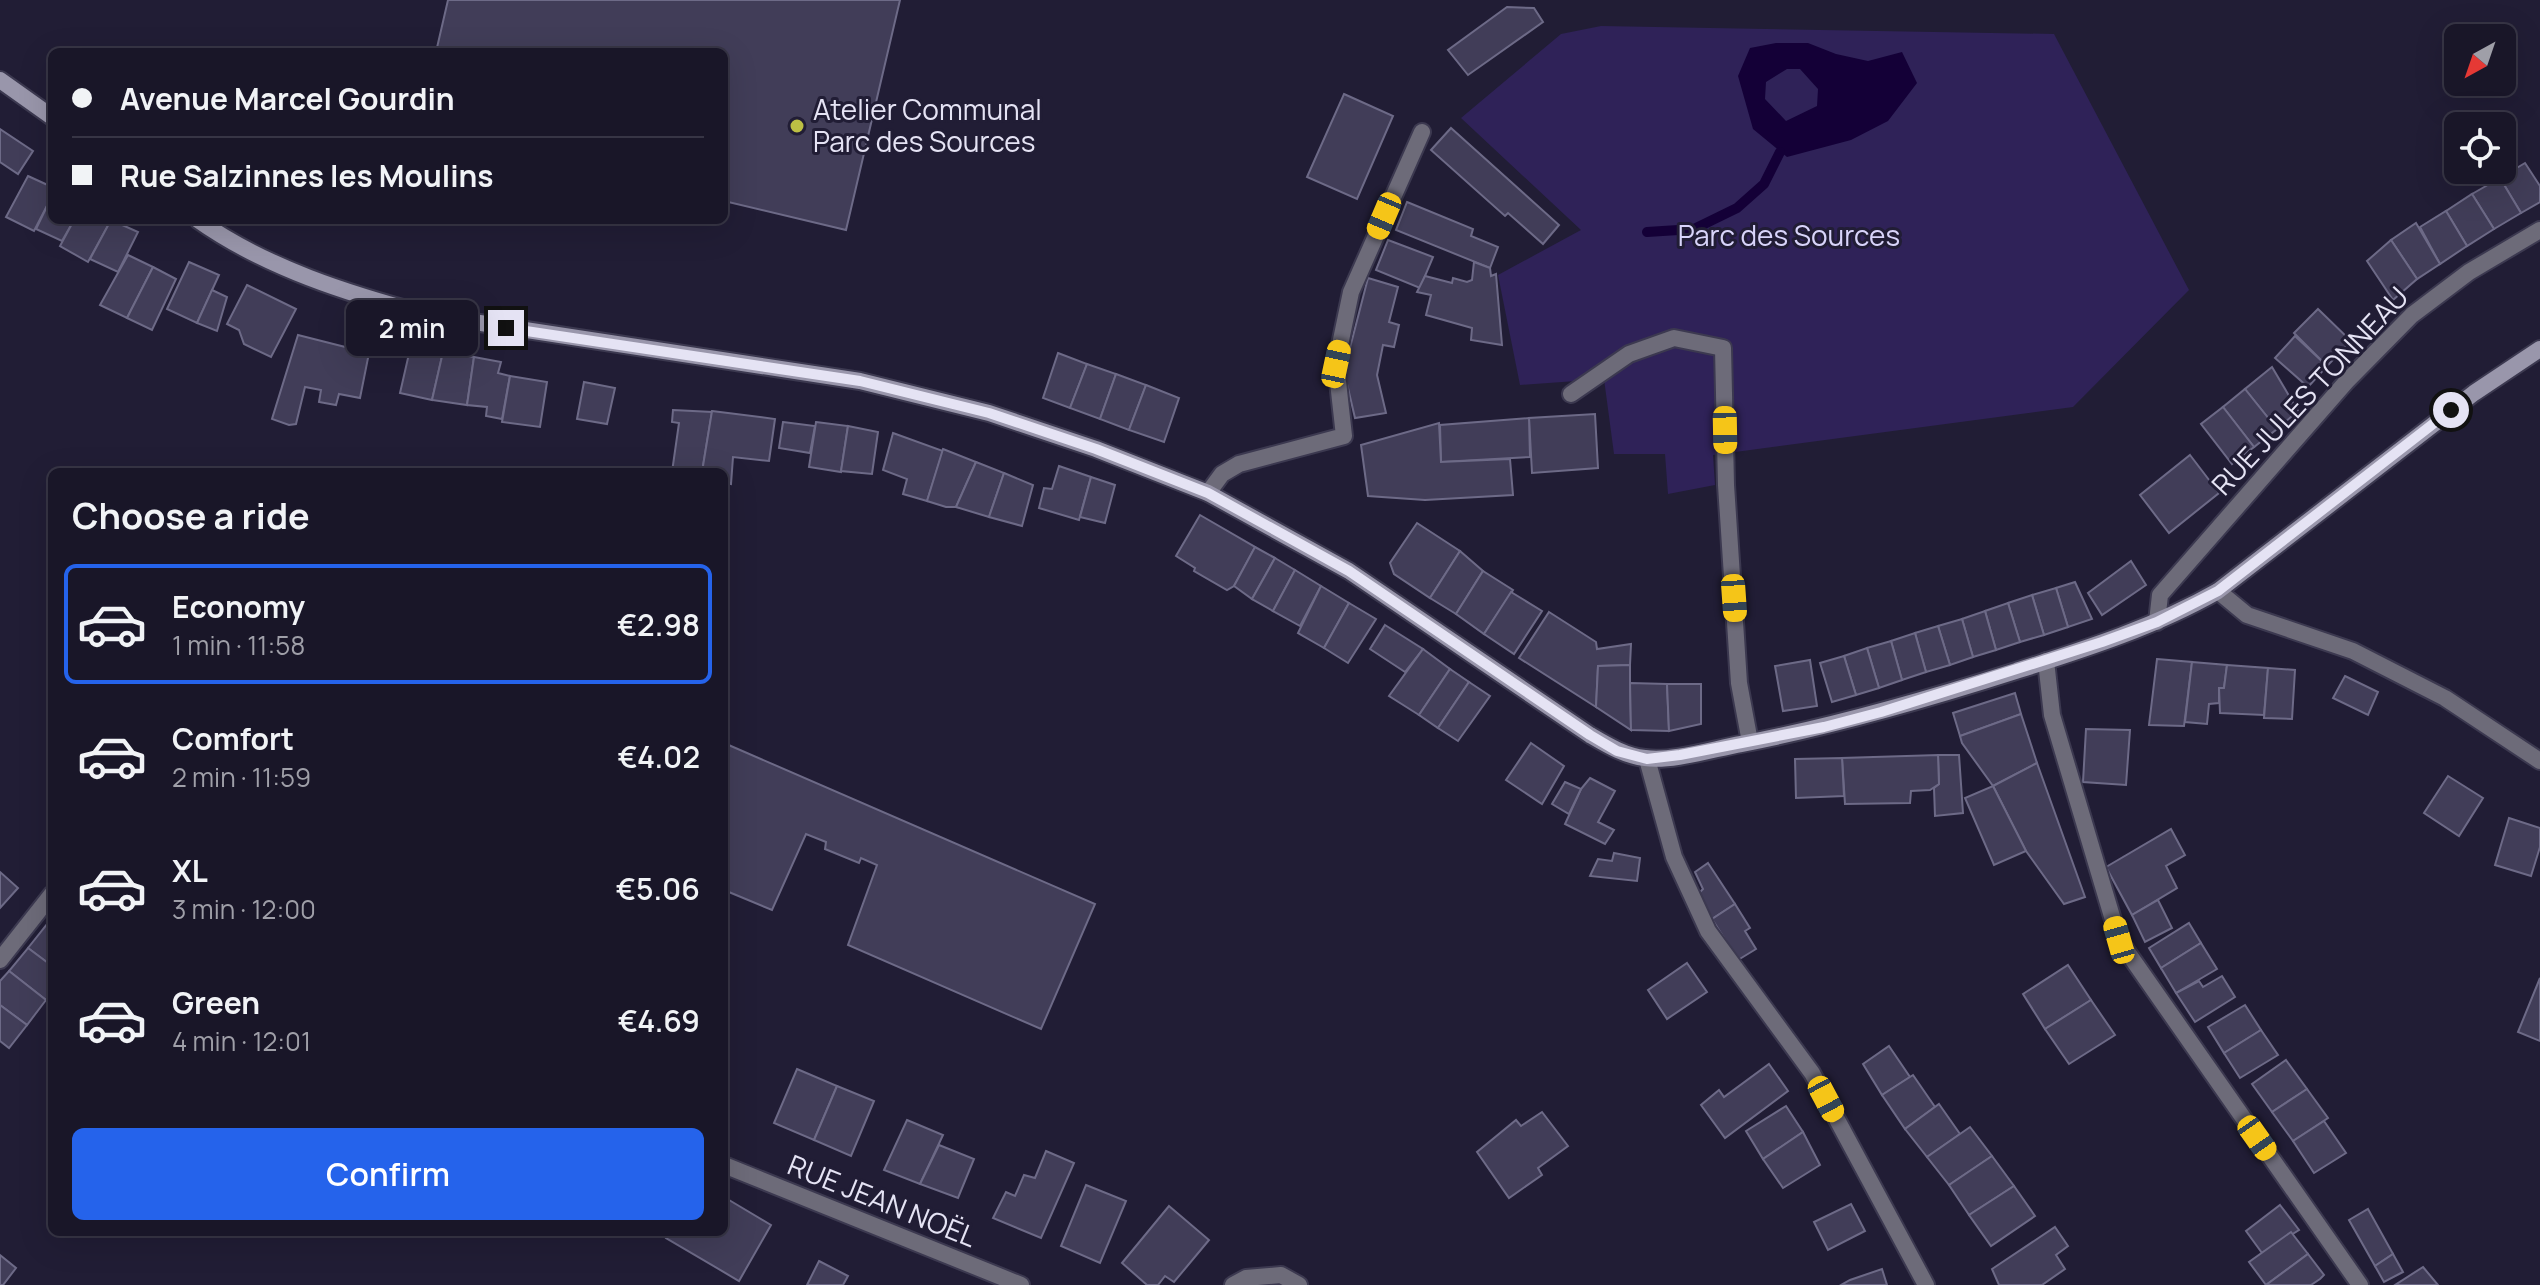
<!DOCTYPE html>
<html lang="en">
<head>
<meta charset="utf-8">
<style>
  :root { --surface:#191628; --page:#262334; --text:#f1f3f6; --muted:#9f9fa8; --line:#373545; --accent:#2563eb }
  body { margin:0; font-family:Manrope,sans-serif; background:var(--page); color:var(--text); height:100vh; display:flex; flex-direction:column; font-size:30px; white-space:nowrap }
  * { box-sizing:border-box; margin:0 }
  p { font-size:26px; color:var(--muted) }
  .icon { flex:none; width:44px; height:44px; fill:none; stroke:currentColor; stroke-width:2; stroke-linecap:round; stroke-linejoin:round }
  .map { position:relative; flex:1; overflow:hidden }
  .details { position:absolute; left:48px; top:468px; width:680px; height:768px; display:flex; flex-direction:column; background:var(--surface); border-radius:12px; box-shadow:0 8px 32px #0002,0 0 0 2px var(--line) }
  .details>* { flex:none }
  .top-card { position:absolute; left:48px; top:48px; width:680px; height:176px; border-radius:12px; box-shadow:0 8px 32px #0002,0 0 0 2px var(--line); display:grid; align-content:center; height:176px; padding:0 24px; background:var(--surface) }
  .needle { width:52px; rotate:220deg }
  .fabs { position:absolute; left:2444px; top:24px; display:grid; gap:16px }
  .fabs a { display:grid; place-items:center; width:72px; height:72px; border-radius:12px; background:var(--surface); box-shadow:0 8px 32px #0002,0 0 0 2px var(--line); font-size:40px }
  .end { position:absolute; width:36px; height:36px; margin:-18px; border:10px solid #e5e3f4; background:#111; box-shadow:0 0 0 4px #111 }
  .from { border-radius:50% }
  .bubble { position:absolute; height:56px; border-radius:12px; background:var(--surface); box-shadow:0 8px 32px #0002,0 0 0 2px var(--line); font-size:26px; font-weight:600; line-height:56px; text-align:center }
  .car { position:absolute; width:24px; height:48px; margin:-24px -12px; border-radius:10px; box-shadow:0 0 6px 2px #0007; background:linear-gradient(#f5c518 24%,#345 0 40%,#f5c518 0 76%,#345 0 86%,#f5c518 0) }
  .top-card b { display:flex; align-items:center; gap:28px; height:76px; font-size:30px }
  .top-card b+b { border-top:2px solid var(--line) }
  .top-card i { width:20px; height:20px; background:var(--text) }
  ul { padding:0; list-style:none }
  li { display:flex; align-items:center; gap:24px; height:120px; margin:0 16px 12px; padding:0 8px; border:4px solid transparent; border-radius:12px }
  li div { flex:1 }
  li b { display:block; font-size:30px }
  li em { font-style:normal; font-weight:600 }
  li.active { border-color:var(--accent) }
  li>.icon { width:72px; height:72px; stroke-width:1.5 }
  h2 { padding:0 24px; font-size:36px; line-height:96px }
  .cta { display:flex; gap:16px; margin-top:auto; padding:16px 24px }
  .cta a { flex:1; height:92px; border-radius:12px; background:var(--accent); color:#fff; font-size:32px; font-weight:600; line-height:92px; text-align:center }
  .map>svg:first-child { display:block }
</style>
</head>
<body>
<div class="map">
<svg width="2540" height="1285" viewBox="0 0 2540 1285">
  <rect width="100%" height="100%" fill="#211d35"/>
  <polygon fill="#2f2258" points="1601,26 2054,34 2189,290 2073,407 1713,455 1715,485 1668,494 1665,454 1614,454 1604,379 1520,385 1498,275 1581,230 1461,118 1561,34"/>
  <path fill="#140037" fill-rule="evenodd" d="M1776 43H1808L1836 54 1868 61 1902 52 1917 83 1888 121 1851 140 1787 157 1753 129 1738 76 1750 48ZM1787 69H1800L1818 89 1817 106 1786 121 1765 99 1766 82Z"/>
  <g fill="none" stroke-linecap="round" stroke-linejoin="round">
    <polyline stroke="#140037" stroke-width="10" points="1647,232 1694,229 1737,208 1764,184 1780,152"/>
  </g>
  <g fill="#413d58" stroke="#6d6a87" stroke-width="2">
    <polygon points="448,0 900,0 846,230 724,201 724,52 436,52"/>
    <polygon points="1507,7 1534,8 1543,22 1468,75 1448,50"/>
    <polygon points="1344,94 1393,116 1357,199 1307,177"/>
    <polygon points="1451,128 1559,225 1543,244 1508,213 1505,216 1431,150"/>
    <polygon points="0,129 33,151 18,174 0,162"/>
    <polygon points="2525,163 2540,186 2540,202 2521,213 2500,178"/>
    <polygon points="28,176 52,187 52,196 34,231 6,217"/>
    <polygon points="2500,178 2521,213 2494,229 2472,194"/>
    <polygon points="2472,194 2494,229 2467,246 2446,211"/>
    <polygon points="52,196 52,220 74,220 62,241 36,229"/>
    <polygon points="1407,202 1473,229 1471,236 1498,247 1490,268 1396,230"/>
    <polygon points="2446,211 2467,246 2440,264 2420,227"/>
    <polygon points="74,220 111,220 88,262 60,246"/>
    <polygon points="111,220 138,232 118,272 90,259"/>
    <polygon points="2416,223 2440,264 2417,279 2391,240"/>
    <polygon points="1388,240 1433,257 1420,288 1376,270"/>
    <polygon points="2391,240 2417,279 2393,300 2367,261"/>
    <polygon points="128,255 153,267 127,318 100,305"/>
    <polygon points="189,262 219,275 197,323 167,309"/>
    <polygon points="1474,262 1490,268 1491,276 1496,274 1502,345 1471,340 1472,328 1426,315 1431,295 1417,292 1425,276 1452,283 1453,278 1467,282 1472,280"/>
    <polygon points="153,267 176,279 152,330 127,318"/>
    <polygon points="1368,278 1398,287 1389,322 1399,325 1394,347 1383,345 1377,375 1386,413 1355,418 1344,371"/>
    <polygon points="247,285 296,309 271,357 244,344 239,330 227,324"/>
    <polygon points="212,290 227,297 217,331 197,323"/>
    <polygon points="2318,309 2351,341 2327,366 2294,333"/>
    <polygon points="298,335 369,353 360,398 339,394 336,405 319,402 321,390 305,387 296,424 289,425 272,419"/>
    <polygon points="2295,336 2327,366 2308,387 2275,358"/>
    <polygon points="411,345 443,352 432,400 400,393"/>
    <polygon points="443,352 474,357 467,405 432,400"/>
    <polygon points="1058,353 1087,364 1070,408 1043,398"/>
    <polygon points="474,357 501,362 498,373 510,376 502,419 486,416 487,407 467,405"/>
    <polygon points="1087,364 1116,374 1100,419 1070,408"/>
    <polygon points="2272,367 2298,411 2277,429 2245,389"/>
    <polygon points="1116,374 1146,385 1129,430 1100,419"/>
    <polygon points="510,376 547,382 540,427 502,422"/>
    <polygon points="584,382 615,388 607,424 577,419"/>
    <polygon points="1146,385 1179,398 1164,442 1129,430"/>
    <polygon points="2245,389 2277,429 2254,447 2223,407"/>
    <polygon points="2223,407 2254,447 2232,464 2201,424"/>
    <polygon points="673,410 712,412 702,472 672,472 679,423 672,422"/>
    <polygon points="712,411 775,419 769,461 733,457 731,484 724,483 724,472 702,472"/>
    <polygon points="1595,414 1598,468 1532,473 1529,418"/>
    <polygon points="1529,418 1530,457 1441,462 1440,425"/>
    <polygon points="783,422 815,426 810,453 779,448"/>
    <polygon points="816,422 848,426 841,472 809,467"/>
    <polygon points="1439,423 1441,462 1510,459 1513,495 1425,500 1368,496 1361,445"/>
    <polygon points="848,426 878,432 872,474 841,471"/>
    <polygon points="893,433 943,451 927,501 903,494 907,479 883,470"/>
    <polygon points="943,449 976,462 956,507 946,507 927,501"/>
    <polygon points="2190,455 2219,493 2169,533 2140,495"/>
    <polygon points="976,462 1004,473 989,517 956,507"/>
    <polygon points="1059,466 1091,477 1079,520 1039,508 1044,488 1052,489"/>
    <polygon points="1004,473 1033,485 1022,526 989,517"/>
    <polygon points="1091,477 1115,485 1105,523 1080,517"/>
    <polygon points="1200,515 1255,547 1234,586 1227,590 1194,571 1195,568 1176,556"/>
    <polygon points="1417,523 1460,551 1430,598 1394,574 1390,563"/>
    <polygon points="1255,547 1275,558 1252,599 1234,586"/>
    <polygon points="1460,551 1483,571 1456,614 1430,598"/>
    <polygon points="1275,558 1295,570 1273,611 1252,599"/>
    <polygon points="2131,561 2146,585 2102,615 2088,593"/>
    <polygon points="1295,570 1321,586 1300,626 1273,611"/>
    <polygon points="1483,571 1513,590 1484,634 1456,614"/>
    <polygon points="2075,582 2092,619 2068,627 2056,588"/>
    <polygon points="1321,586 1349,603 1324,648 1298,633"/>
    <polygon points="2056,588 2068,627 2044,635 2032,595"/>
    <polygon points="1511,592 1542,611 1514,654 1484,634"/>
    <polygon points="2032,595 2044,635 2020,642 2008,603"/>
    <polygon points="1349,603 1376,619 1348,663 1324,648"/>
    <polygon points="2008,603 2020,642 1996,650 1985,611"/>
    <polygon points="1985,611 1996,650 1973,657 1962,619"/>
    <polygon points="1549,612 1596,642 1597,649 1631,644 1630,665 1598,666 1596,707 1519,658"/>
    <polygon points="1962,619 1973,657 1950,665 1938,626"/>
    <polygon points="1385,625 1423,649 1405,672 1370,649"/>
    <polygon points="1938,626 1950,665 1926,672 1915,633"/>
    <polygon points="1915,633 1926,672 1902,680 1891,641"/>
    <polygon points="1891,641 1902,680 1879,688 1867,648"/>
    <polygon points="1867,648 1879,688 1856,695 1844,656"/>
    <polygon points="1423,649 1450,669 1419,715 1389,696"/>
    <polygon points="1844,656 1856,695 1832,702 1820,663"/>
    <polygon points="2157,659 2192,662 2184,726 2149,725"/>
    <polygon points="1810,660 1817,706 1783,711 1775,666"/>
    <polygon points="2192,662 2227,665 2224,688 2219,688 2219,703 2209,704 2207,724 2185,722"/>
    <polygon points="1630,665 1630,683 1631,730 1596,707 1598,666"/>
    <polygon points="2227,665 2268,668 2264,715 2220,713 2219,688 2224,688"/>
    <polygon points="2268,668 2295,670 2292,719 2264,718"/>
    <polygon points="1450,669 1469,682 1438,728 1419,715"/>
    <polygon points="2345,676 2378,692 2368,715 2333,698"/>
    <polygon points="1469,682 1490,696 1458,741 1438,728"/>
    <polygon points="1630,683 1667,684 1669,731 1631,730"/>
    <polygon points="1667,684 1701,684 1701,724 1669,731"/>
    <polygon points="2015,693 2021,714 1960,736 1953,713"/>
    <polygon points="2021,714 2037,763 1993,786 1962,743 1960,736"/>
    <polygon points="2086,729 2130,730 2126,785 2083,782"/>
    <polygon points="724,743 1095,904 1041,1029 848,945 877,865 861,858 859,863 825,849 826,842 806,834 772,910 724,890"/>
    <polygon points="1531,743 1564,766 1542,804 1506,780"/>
    <polygon points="1938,755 1959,755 1963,813 1935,816 1934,788 1939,784"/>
    <polygon points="1938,755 1939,784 1930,790 1911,791 1910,803 1845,804 1842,758"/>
    <polygon points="1842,758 1844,796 1796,798 1795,759"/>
    <polygon points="2037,763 2085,897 2064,904 2026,851 1993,786"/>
    <polygon points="2448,776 2483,798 2459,836 2424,813"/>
    <polygon points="1590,778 1615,791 1598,822 1614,830 1605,844 1565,824 1581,789"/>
    <polygon points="1565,782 1581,789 1569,814 1552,804"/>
    <polygon points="1993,786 2026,851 1994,865 1965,798"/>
    <polygon points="2509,818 2540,828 2540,847 2531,876 2495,865"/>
    <polygon points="2171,829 2185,855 2166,866 2177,888 2132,915 2106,867"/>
    <polygon points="1614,853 1640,858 1637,881 1590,876 1598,859 1612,861"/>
    <polygon points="1708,863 1735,904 1712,919 1698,894 1703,889 1695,872"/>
    <polygon points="0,872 18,888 0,908"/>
    <polygon points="2158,900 2172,928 2145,942 2132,915"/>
    <polygon points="1735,904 1750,928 1745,931 1756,949 1738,960 1712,919"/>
    <polygon points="48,923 52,926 52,966 28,948"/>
    <polygon points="2189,923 2201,943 2161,968 2149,948"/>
    <polygon points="2201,943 2217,969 2176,993 2161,968"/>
    <polygon points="28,948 52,966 52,993 46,1000 9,971"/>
    <polygon points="1687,963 1707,992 1667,1019 1648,990"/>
    <polygon points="2068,965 2091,1000 2045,1029 2023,994"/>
    <polygon points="9,971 46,1000 27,1025 0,1005 0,981"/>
    <polygon points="2222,976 2235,997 2195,1022 2176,993 2199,981 2203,987"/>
    <polygon points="2540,978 2540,1041 2518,1032"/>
    <polygon points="2091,1000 2115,1035 2069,1064 2045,1029"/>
    <polygon points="0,1005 27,1025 9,1048 0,1041"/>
    <polygon points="2245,1005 2261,1030 2224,1053 2208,1027"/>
    <polygon points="2261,1030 2278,1055 2240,1078 2224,1053"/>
    <polygon points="1889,1046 1910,1077 1882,1095 1863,1064"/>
    <polygon points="2286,1060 2307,1089 2272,1112 2252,1084"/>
    <polygon points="1769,1064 1788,1091 1725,1138 1701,1105 1719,1090 1724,1097"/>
    <polygon points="797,1069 837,1086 814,1140 774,1123"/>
    <polygon points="1913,1075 1935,1107 1905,1129 1882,1095"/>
    <polygon points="837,1086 874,1101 851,1156 814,1140"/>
    <polygon points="2307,1089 2328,1118 2293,1141 2272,1112"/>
    <polygon points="1939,1104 1960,1134 1927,1157 1905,1129"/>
    <polygon points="1786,1106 1803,1132 1763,1159 1746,1131"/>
    <polygon points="1542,1112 1568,1146 1538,1168 1542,1175 1509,1198 1477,1152 1516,1120 1521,1126"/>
    <polygon points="907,1120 943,1135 920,1184 884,1170"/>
    <polygon points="2324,1121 2346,1153 2314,1173 2293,1141"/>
    <polygon points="1970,1127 1992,1156 1949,1185 1927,1157"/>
    <polygon points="1803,1132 1820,1165 1783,1188 1763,1159"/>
    <polygon points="939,1145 974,1159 958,1198 920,1184"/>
    <polygon points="1046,1151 1074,1163 1041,1238 993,1218 1006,1192 1015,1196 1024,1175 1035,1178"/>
    <polygon points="1992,1156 2014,1186 1969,1215 1949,1185"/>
    <polygon points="1086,1185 1126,1201 1100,1263 1061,1246"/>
    <polygon points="2014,1186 2035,1216 1991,1246 1969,1215"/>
    <polygon points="724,1197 771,1225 739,1281 666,1238 669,1232 724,1232"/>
    <polygon points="1851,1204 1865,1231 1828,1250 1814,1222"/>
    <polygon points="2280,1205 2299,1230 2262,1253 2246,1231"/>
    <polygon points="1169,1206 1209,1240 1174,1282 1165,1276 1158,1285 1147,1285 1122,1263"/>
    <polygon points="2368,1209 2393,1254 2375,1266 2349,1220"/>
    <polygon points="2055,1227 2068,1246 2056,1255 2065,1269 2042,1285 1999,1285 1992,1269"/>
    <polygon points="2291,1232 2308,1254 2266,1285 2249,1262"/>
    <polygon points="2308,1254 2324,1275 2320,1279 2311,1285 2266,1285"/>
    <polygon points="2393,1254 2403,1272 2384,1282 2375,1266"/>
    <polygon points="0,1255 16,1268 3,1285 0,1285"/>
    <polygon points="819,1261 848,1276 843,1285 807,1285"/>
    <polygon points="2423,1267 2438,1285 2395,1285"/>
    <polygon points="1882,1269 1887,1285 1841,1285 1850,1280"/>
  </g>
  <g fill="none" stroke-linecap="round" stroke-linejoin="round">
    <g stroke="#3c3950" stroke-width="20">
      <polyline id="lane" points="1571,394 1629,354 1674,338 1723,348 1726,485 1739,683 1750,742"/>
    </g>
    <g stroke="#3c3950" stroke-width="20">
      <g id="street">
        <polyline points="1208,493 1222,474 1239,464 1344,436 1336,364 1351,292 1422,132"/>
        <polyline points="2218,591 2247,615 2353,651 2445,698 2540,761"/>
        <polyline points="2157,622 2160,595 2346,382 2412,315 2469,272 2540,230"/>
        <polyline points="2046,661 2052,715 2119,940 2360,1285"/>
        <polyline points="1647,759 1674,857 1708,931 1812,1073 1926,1285"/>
        <polyline points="0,960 52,894"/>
        <polyline points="724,1165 1021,1285"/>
        <polyline points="1233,1285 1246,1278 1281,1275 1299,1285"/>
      </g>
    </g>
    <g stroke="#3c3950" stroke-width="20">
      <g id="secondary">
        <polyline points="0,80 52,117"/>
        <path d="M198 220C266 268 349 294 428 315L860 381 989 413 1096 449 1208 493 1349 571 1590 735C1607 745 1625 756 1645 758 1672 762 1713 749 1741 744 1835 726 1925 700 2016 671 2085 649 2155 627 2218 591L2474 393 2540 349"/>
      </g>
    </g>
    <use href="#lane" stroke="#6d6b79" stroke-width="16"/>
    <use href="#street" stroke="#6d6b79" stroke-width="16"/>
    <use href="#secondary" stroke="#9996ab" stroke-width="16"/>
  </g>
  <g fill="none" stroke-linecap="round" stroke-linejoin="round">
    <polyline stroke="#e5e3f4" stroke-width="10" points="506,328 860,381 989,413 1096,449 1208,493 1349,571 1590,735 1617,751 1647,759 1680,755 1824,727 1881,712 2102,642 2157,622 2218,591 2451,410"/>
  </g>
  <circle fill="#bcbf44" stroke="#211d35" stroke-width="3" cx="797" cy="126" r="8"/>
  <g text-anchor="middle" stroke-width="6" stroke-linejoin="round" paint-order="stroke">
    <g font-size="28" fill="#e5e3f4" stroke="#211d35" text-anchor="start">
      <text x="813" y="120">Atelier Communal<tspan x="813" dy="32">Parc des Sources</tspan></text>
    </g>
    <g font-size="28" fill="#d8d4fa" stroke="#211d35">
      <text x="1789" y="246">Parc des Sources</text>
    </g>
    <g font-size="28" fill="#e5e3f4" stroke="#211d35">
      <text transform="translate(2310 391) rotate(-47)" y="10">RUE JULES TONNEAU</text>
      <text transform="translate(882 1201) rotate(22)" y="10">RUE JEAN NOËL</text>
    </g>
  </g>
</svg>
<div class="fabs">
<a><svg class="needle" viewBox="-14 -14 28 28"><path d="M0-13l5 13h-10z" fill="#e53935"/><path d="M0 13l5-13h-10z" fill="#9f9fa8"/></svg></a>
<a><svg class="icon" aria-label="locate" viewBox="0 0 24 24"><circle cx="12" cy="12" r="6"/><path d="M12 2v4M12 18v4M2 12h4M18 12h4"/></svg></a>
</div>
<i class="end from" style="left:2451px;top:410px"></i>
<i class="end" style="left:506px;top:328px"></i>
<div class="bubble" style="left:346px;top:300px;width:132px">2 min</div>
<i class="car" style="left:1384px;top:216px;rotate:203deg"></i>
<i class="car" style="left:1336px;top:364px;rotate:12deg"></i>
<i class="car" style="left:1725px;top:430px;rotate:179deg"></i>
<i class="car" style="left:1734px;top:598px;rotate:176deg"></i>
<i class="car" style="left:2119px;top:940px;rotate:344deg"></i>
<i class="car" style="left:1826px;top:1099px;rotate:152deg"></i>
<i class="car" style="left:2257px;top:1138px;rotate:145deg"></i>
<div class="top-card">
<b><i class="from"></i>Avenue Marcel Gourdin</b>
<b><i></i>Rue Salzinnes les Moulins</b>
</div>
<section class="details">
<h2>Choose a ride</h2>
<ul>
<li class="active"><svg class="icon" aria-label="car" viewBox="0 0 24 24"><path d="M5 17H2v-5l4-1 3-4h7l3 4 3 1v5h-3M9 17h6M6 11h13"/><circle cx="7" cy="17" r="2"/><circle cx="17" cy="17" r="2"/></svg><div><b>Economy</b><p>1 min · 11:58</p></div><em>€2.98</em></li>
<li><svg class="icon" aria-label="car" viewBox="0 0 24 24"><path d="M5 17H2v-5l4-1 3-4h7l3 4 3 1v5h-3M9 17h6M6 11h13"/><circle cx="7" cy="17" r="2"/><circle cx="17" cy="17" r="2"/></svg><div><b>Comfort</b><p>2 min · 11:59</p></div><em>€4.02</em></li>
<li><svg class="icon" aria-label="car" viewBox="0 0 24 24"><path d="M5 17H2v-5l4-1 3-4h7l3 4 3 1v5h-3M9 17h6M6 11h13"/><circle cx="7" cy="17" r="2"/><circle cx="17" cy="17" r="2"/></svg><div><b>XL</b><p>3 min · 12:00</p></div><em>€5.06</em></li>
<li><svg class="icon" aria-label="car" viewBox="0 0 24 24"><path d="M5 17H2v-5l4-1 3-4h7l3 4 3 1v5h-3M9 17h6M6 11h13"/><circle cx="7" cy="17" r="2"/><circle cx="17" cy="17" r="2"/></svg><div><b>Green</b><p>4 min · 12:01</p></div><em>€4.69</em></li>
</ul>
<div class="cta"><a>Confirm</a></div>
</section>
</div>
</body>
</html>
